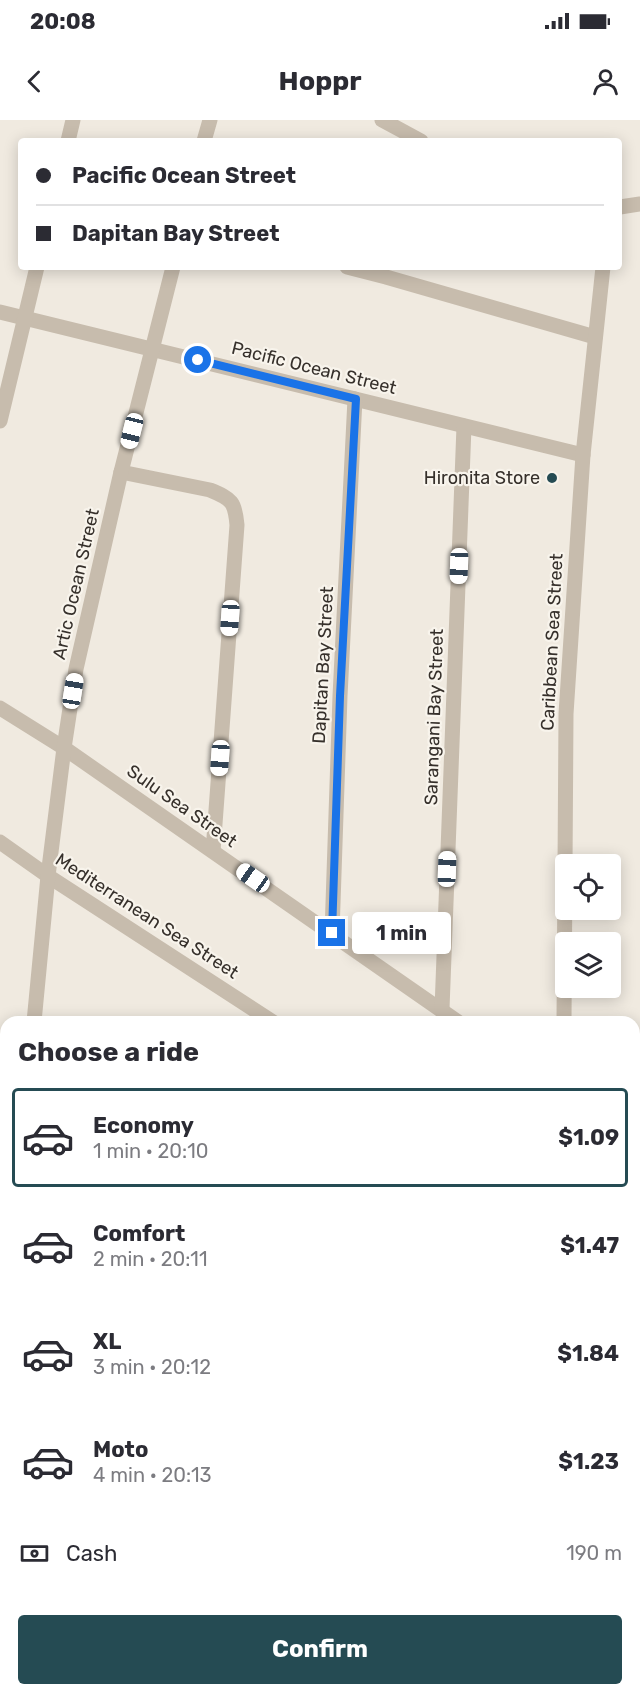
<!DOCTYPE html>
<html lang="en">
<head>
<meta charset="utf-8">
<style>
  :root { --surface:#fff; --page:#f2f2f3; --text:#2b2b33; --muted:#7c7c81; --line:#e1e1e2; --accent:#254b53 }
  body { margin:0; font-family:Rubik,sans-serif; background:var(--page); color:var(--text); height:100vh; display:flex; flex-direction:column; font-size:22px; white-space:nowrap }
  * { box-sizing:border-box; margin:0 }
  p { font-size:20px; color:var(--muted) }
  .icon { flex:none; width:33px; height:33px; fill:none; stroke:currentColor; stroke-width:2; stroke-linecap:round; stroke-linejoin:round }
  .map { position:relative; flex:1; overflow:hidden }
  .drawer { position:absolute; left:0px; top:896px; width:640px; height:680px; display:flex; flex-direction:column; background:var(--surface); border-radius:18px 18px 0 0; box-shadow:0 3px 15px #0003 }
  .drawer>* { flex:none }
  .hud { position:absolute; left:18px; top:18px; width:604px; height:132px; border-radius:6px; box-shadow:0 3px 15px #0003; display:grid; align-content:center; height:132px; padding:0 18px; background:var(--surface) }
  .tools { position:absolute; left:555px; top:734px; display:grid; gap:12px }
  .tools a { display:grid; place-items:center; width:66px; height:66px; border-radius:6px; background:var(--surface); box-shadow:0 3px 15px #0003; font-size:30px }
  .end { position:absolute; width:27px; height:27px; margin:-14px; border:8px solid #1a73e8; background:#fff; box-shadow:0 0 0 3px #fff }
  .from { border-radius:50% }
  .bubble { position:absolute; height:42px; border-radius:6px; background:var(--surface); box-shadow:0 3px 15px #0003; font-size:20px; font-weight:700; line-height:42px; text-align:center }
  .car { position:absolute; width:18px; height:36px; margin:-18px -9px; border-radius:8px; box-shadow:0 0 4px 2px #0007; background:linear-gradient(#fff 24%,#345 0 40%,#fff 0 76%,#345 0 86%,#fff 0) }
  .hud b { display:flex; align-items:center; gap:21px; height:57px; font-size:22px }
  .hud b+b { border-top:2px solid var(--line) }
  .hud i { width:15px; height:15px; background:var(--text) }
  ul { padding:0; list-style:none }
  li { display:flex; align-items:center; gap:18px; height:99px; margin:0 12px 9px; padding:0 6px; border:3px solid transparent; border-radius:6px }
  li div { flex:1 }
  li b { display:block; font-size:22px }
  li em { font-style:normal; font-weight:700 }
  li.current { border-color:var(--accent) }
  li>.icon { width:54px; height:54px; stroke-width:1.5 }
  h2 { padding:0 18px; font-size:27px; line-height:72px }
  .pay { display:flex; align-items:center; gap:15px; height:66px; padding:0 18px; font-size:22px }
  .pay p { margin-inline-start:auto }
  .button { display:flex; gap:12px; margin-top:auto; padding:12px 18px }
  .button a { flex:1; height:69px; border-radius:6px; background:var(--accent); color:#fff; font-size:24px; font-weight:700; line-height:69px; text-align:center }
  .status { display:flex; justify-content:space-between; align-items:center; height:42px; padding:0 30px; background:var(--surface); direction:ltr }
  .status svg { height:16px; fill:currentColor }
  header { display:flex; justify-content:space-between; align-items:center; height:78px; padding:0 18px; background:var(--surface); font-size:27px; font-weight:700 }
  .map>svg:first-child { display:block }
</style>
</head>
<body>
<div class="status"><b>20:08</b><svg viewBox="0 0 49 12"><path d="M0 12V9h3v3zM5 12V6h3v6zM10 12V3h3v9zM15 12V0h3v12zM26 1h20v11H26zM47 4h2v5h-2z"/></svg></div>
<header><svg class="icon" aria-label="back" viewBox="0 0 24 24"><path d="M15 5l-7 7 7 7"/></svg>Hoppr<svg class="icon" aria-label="person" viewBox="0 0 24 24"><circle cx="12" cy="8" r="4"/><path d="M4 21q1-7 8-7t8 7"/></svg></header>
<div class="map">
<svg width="640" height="1574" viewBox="0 0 640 1574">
  <rect width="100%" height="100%" fill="#f0eae0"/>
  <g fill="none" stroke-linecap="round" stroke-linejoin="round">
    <g stroke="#c7bcad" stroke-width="15">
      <polyline points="382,0 421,21"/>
      <polyline points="68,21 73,0"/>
      <polyline points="204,21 210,0"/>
      <polyline points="620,87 640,84"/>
      <polyline points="347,147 386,157 595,217"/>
      <polyline points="0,192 583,335"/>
      <polyline points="0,301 37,147"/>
      <path d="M121 352 210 370C232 379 235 382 237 405L213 731"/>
      <polyline points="0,588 64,628 458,902"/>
      <polyline points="0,722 48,756 273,902"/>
      <polyline points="332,813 340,576 355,279"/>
      <polyline points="442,889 464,306"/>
      <polyline points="34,902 48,756 64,628 76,549 121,352 173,147"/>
      <polyline points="564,902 566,594 583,335 603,147"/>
      <polyline points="0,1118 6,1119"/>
      <polyline points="0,1277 6,1211"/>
      <polyline points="634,1547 640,1544"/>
      <polyline points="0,1560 6,1566"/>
      <polyline points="145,1569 147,1574"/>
      <polyline points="421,1569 426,1574"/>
      <polyline points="532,1569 541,1574"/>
      <polyline points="18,1574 23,1569"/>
      <polyline points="475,1574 484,1569"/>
      <polyline points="568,1574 580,1569"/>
    </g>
  </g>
  <polygon fill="#9e674a" points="640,1313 640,1414 634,1412 634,1331"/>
  <g fill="#b87856" stroke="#81543c" stroke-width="1.5">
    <polygon points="634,1271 640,1273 640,1299 634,1319"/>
    <polygon points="640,1313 640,1406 634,1405 634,1333"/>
  </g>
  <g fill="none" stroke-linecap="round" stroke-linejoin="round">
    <polyline stroke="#1a73e8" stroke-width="8" points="198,240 356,279 340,576 332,813"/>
  </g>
  <circle fill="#254b53" stroke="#f8f4ec" stroke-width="2" cx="552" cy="358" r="6"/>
  <g text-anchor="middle" stroke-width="4.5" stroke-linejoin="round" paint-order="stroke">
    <g font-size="18" fill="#36302b" stroke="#f8f4ec">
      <text transform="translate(314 248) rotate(14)" y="6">Pacific Ocean Street</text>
      <text transform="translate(76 464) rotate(-77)" y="6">Artic Ocean Street</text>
      <text transform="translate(552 522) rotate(-87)" y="6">Caribbean Sea Street</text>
      <text transform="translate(323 545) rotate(-87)" y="6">Dapitan Bay Street</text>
      <text transform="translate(434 597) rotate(-88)" y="6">Sarangani Bay Street</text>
      <text transform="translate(182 686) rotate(35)" y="6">Sulu Sea Street</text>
      <text transform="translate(147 796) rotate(33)" y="6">Mediterranean Sea Street</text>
    </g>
    <g font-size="18" fill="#36302b" stroke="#f8f4ec" text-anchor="end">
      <text x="540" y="364">Hironita Store</text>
    </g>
  </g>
</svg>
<div class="tools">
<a><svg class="icon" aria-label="locate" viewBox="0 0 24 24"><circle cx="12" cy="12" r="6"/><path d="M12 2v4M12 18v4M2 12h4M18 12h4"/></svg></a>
<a><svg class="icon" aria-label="layers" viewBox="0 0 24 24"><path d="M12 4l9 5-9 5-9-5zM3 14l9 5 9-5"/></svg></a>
</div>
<i class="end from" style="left:198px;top:240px"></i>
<i class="end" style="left:332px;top:813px"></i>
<div class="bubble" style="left:352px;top:792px;width:99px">1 min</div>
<i class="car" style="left:132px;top:311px;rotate:194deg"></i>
<i class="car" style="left:459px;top:446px;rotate:182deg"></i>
<i class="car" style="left:230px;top:498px;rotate:184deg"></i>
<i class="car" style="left:73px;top:571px;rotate:9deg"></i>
<i class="car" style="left:220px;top:638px;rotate:184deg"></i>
<i class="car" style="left:447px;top:749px;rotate:2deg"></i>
<i class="car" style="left:253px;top:758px;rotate:305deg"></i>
<div class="hud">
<b><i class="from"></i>Pacific Ocean Street</b>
<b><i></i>Dapitan Bay Street</b>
</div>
<section class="drawer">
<h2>Choose a ride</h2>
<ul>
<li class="current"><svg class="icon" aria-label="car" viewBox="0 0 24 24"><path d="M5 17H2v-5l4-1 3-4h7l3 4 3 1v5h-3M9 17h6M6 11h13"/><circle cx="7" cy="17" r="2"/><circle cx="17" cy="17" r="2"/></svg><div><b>Economy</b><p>1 min · 20:10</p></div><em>$1.09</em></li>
<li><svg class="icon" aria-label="car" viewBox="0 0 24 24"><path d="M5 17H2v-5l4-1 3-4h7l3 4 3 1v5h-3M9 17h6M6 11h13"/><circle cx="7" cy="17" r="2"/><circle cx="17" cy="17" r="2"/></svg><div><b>Comfort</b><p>2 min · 20:11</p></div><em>$1.47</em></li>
<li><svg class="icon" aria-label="car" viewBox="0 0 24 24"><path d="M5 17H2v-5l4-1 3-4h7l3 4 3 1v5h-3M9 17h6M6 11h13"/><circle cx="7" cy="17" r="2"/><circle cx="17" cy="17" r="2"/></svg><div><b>XL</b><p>3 min · 20:12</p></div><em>$1.84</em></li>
<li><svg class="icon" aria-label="car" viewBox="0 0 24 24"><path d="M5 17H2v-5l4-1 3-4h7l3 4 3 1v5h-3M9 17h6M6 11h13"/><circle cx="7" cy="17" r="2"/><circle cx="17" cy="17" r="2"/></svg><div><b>Moto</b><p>4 min · 20:13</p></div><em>$1.23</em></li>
</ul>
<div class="pay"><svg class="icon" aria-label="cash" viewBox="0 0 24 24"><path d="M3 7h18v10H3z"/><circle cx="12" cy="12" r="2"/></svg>Cash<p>190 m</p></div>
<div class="button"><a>Confirm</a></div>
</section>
</div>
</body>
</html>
